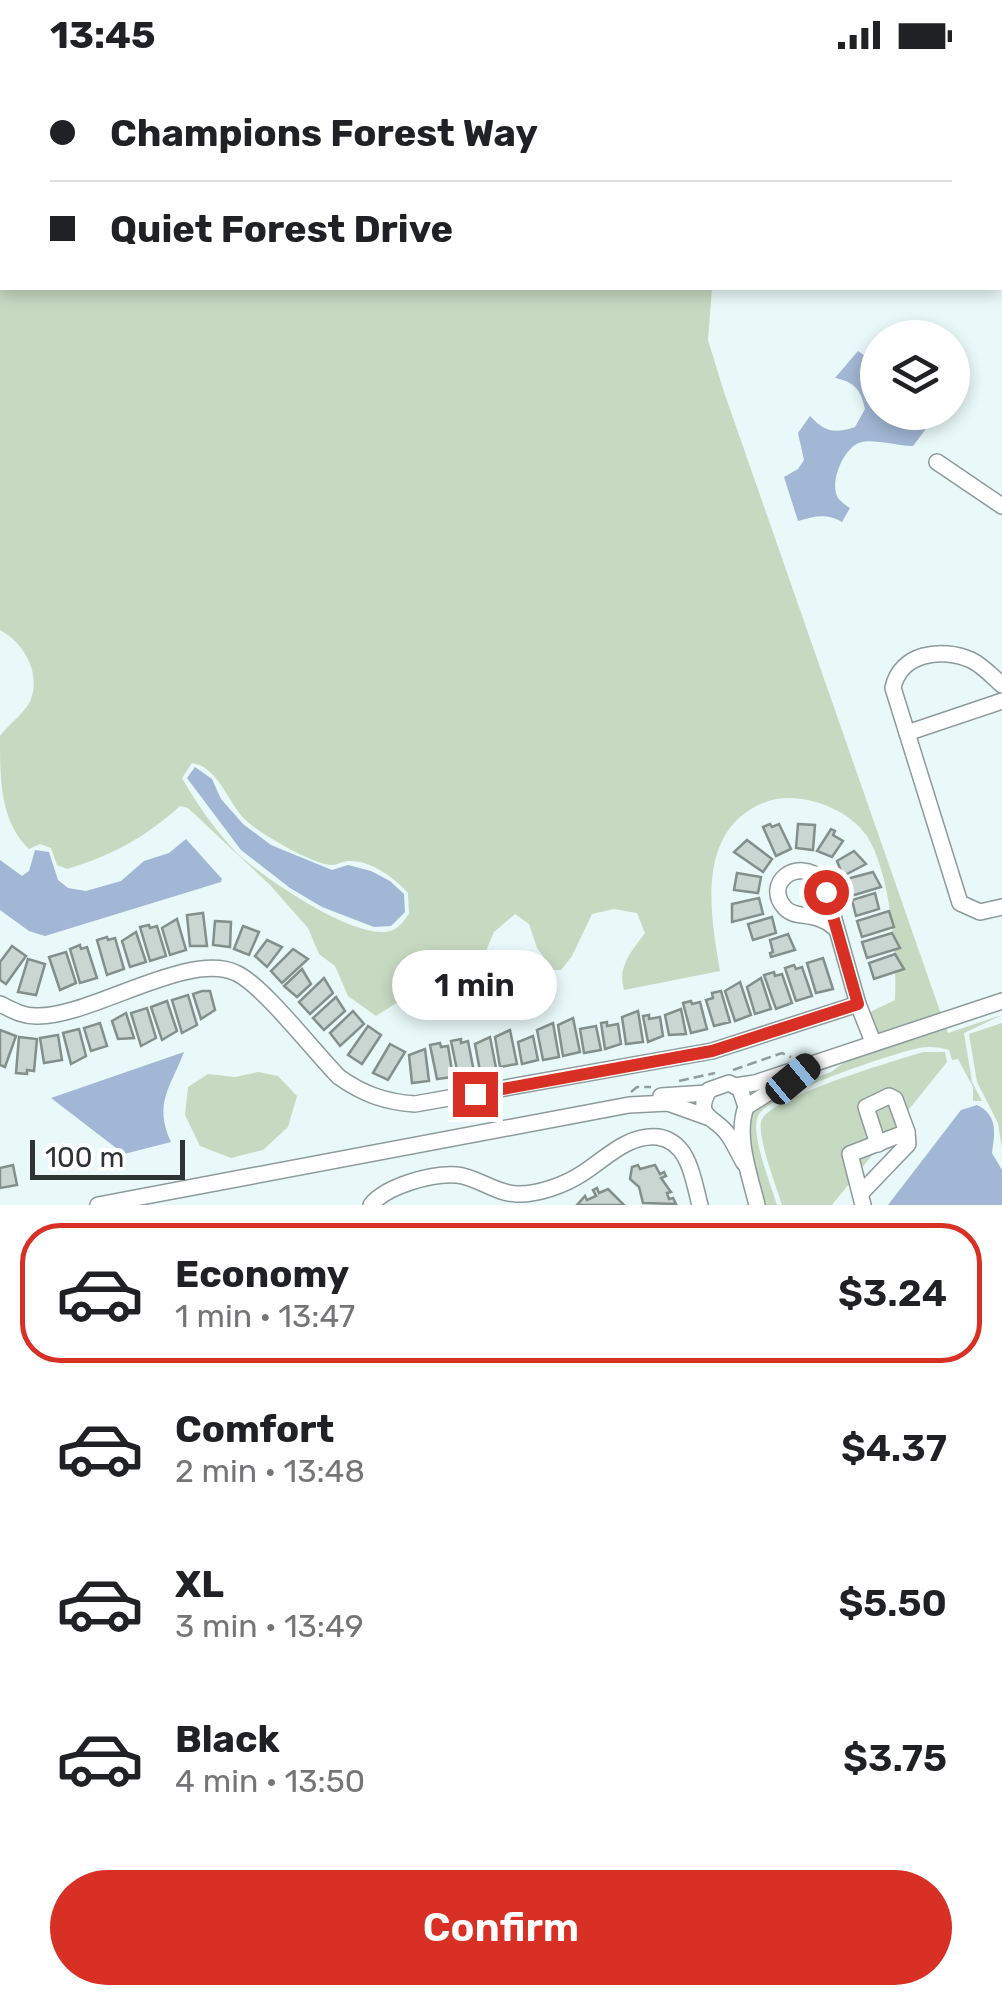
<!DOCTYPE html>
<html lang="en">
<head>
<meta charset="utf-8">
<style>
  :root { --surface:#fff; --page:#f2f2f2; --text:#202124; --muted:#757577; --line:#e0e0e0; --accent:#d93025 }
  body { margin:0; font-family:Rubik,sans-serif; background:var(--page); color:var(--text); height:100vh; display:flex; flex-direction:column; font-size:38px; white-space:nowrap }
  * { box-sizing:border-box; margin:0 }
  p { font-size:32px; color:var(--muted) }
  .icon { flex:none; width:55px; height:55px; fill:none; stroke:currentColor; stroke-width:2; stroke-linecap:round; stroke-linejoin:round }
  .map { position:relative; height:1135px; overflow:hidden }
  .panel { display:flex; flex-direction:column; background:var(--surface); flex:1 }
  .panel>* { flex:none }
  .guide { position:absolute; left:0px; top:0px; width:1002px; height:220px; box-shadow:0 5px 15px #0003; display:grid; align-content:center; height:220px; padding:0 50px; background:var(--surface) }
  .buttons { position:absolute; left:860px; top:250px; display:grid; gap:20px }
  .buttons a { display:grid; place-items:center; width:110px; height:110px; border-radius:50%; background:var(--surface); box-shadow:0 5px 15px #0003; font-size:50px }
  .scale { position:absolute; left:30px; bottom:25px; width:155px; box-sizing:border-box; padding-left:10px; border:5px solid #2e3434; border-top:0; font-size:28px; line-height:35px; white-space:nowrap; color:#2e3434; -webkit-text-stroke:8px #fff; paint-order:stroke }
  .end { position:absolute; width:45px; height:45px; margin:-22px; border:12px solid #d93025; background:#fff; box-shadow:0 0 0 5px #fff }
  .from { border-radius:50% }
  .bubble { position:absolute; height:70px; border-radius:35px; background:var(--surface); box-shadow:0 5px 15px #0003; font-size:32px; font-weight:600; line-height:70px; text-align:center }
  .car { position:absolute; width:30px; height:60px; margin:-30px -15px; border-radius:12px; box-shadow:0 0 8px 2px #0007; background:linear-gradient(#222 24%,#8ab4d8 0 40%,#222 0 76%,#8ab4d8 0 86%,#222 0) }
  .guide b { display:flex; align-items:center; gap:35px; height:95px; font-size:38px }
  .guide b+b { border-top:2px solid var(--line) }
  .guide i { width:25px; height:25px; background:var(--text) }
  ul { padding:18px 0 0; list-style:none }
  li { display:flex; align-items:center; gap:30px; height:140px; margin:0 20px 15px; padding:0 30px; border:5px solid transparent; border-radius:40px }
  li div { flex:1 }
  li b { display:block; font-size:38px }
  li em { font-style:normal; font-weight:600 }
  li.on { border-color:var(--accent) }
  li>.icon { width:90px; height:90px; stroke-width:1.5 }
  .cta { display:flex; gap:20px; margin-top:auto; padding:20px 50px }
  .cta a { flex:1; height:115px; border-radius:60px; background:var(--accent); color:#fff; font-size:40px; font-weight:600; line-height:115px; text-align:center }
  .status { display:flex; justify-content:space-between; align-items:center; height:70px; padding:0 50px; background:var(--surface); direction:ltr }
  .status svg { height:28px; fill:currentColor }
  .map>svg:first-child { display:block }
</style>
</head>
<body>
<div class="status"><b>13:45</b><svg viewBox="0 0 49 12"><path d="M0 12V9h3v3zM5 12V6h3v6zM10 12V3h3v9zM15 12V0h3v12zM26 1h20v11H26zM47 4h2v5h-2z"/></svg></div>
<div class="map">
<svg width="1002" height="1135" viewBox="0 0 1002 1135">
  <rect width="100%" height="100%" fill="#e9f8f8"/>
  <g fill="#c6d9c1" fill-rule="evenodd">
    <path d="M0 0 754 2H2V218H712L708 270 724 322 941 944 877 965 868 943 895 930C897 886 891 804 867 766 852 745 827 733 802 729 783 726 768 729 751 739 697 772 711 848 720 901L624 920C617 897 631 882 645 863L637 843 614 839 592 844 572 886 561 900H553L537 878 529 854 515 844 494 862 478 899 467 909 398 932 376 946 348 926 335 896 319 884 308 858 270 815 188 738 180 736C146 767 111 786 67 799L57 795 51 778 40 774 29 779C0 751 0 710 0 666 8 655 27 641 31 629 41 602 23 572 0 560ZM192 693C220 697 228 736 249 753 263 765 314 795 332 795 338 795 342 791 348 791 370 790 394 807 408 823L409 844C405 849 399 858 393 860 360 875 261 806 237 783 217 763 196 733 182 708Z"/>
    <path d="M1002 945 964 963 972 1012 982 1031H973V1017L958 989 952 990 949 980C940 977 929 976 919 978 893 983 766 1026 758 1046 750 1064 771 1115 777 1135H763C756 1108 741 1066 753 1040L796 1015 831 1002 856 984 945 955 948 963Z"/>
    <polygon points="1002,953 1002,1079 998,1053 977,1012 969,964"/>
    <path d="M923 982H945L947 992 832 1135H782C776 1115 758 1070 761 1052 765 1028 895 991 923 982Z"/>
    <polygon points="258,1002 278,1006 297,1026 288,1057 263,1080 231,1088 200,1076 185,1045 188,1017 208,1004 235,1007"/>
  </g>
  <g fill="#a2b7d5">
    <path d="M858 281 877 294 878 342 938 343 913 376C897 376 870 368 859 373 843 379 829 413 838 428 838 429 849 438 850 438L842 452C826 443 815 446 798 451L784 407 798 399 804 390 798 363 810 346C825 362 834 364 855 357L865 339C861 320 855 312 835 308Z"/>
    <polygon points="195,697 212,709 221,729 243,754 271,775 332,800 348,795 371,801 390,811 404,824 405,842 391,856 374,857 322,837 290,818 241,780 187,708"/>
    <polygon points="186,769 222,809 221,812 45,866 29,861 0,840 0,790 22,806 29,801 35,780 49,782 58,810 68,818 86,821 121,811 144,791 169,783"/>
    <path d="M184 982C171 1017 153 1033 171 1072L124 1084 51 1028Z"/>
    <path d="M977 1035C998 1045 995 1063 992 1083L1002 1100V1135H888L961 1040Z"/>
  </g>
  <g fill="#cad6d1" stroke="#838f8a" stroke-width="2.5">
    <polygon points="770,754 772,757 779,754 791,779 776,786 763,757"/>
    <polygon points="798,754 815,755 813,780 796,778"/>
    <polygon points="831,759 835,761 833,765 843,771 832,787 817,781"/>
    <polygon points="747,770 772,789 763,802 734,782"/>
    <polygon points="854,781 866,794 843,806 837,791"/>
    <polygon points="873,802 881,817 848,827 843,810"/>
    <polygon points="737,803 761,807 758,823 734,820"/>
    <polygon points="875,823 879,839 856,846 852,830"/>
    <polygon points="759,828 763,844 732,852 732,834"/>
    <polygon points="889,841 894,857 862,867 857,851"/>
    <polygon points="203,843 207,876 190,876 187,845"/>
    <polygon points="772,847 776,863 753,870 748,854"/>
    <polygon points="177,849 186,880 170,885 162,858"/>
    <polygon points="215,851 231,852 230,877 213,875"/>
    <polygon points="149,855 150,858 157,856 166,886 150,891 140,857"/>
    <polygon points="243,856 259,862 249,885 234,879"/>
    <polygon points="136,862 146,892 130,897 122,871"/>
    <polygon points="892,863 900,878 867,888 862,872"/>
    <polygon points="788,864 795,880 771,887 770,883 773,882 770,870"/>
    <polygon points="107,867 108,870 115,868 124,899 107,905 97,870"/>
    <polygon points="267,870 282,877 267,897 255,886"/>
    <polygon points="80,875 81,879 87,877 97,908 80,913 70,879"/>
    <polygon points="12,876 26,886 6,914 0,910 0,892"/>
    <polygon points="293,879 308,889 282,913 271,901"/>
    <polygon points="66,882 76,913 60,920 49,887"/>
    <polygon points="895,884 904,899 874,909 869,893"/>
    <polygon points="823,888 833,919 816,923 807,893"/>
    <polygon points="28,889 45,894 36,925 18,922"/>
    <polygon points="794,895 796,899 802,897 812,926 796,931 785,898"/>
    <polygon points="302,899 311,914 297,927 284,916"/>
    <polygon points="774,902 775,906 782,904 792,933 776,939 764,905"/>
    <polygon points="324,908 333,923 310,944 299,932"/>
    <polygon points="761,908 771,939 755,944 747,917"/>
    <polygon points="740,912 751,945 735,951 725,921"/>
    <polygon points="202,921 210,921 215,940 201,949 193,924"/>
    <polygon points="721,921 730,952 714,956 706,930 713,928 712,923"/>
    <polygon points="188,925 197,955 182,963 172,930"/>
    <polygon points="336,927 345,941 324,960 313,948"/>
    <polygon points="167,931 177,961 162,970 151,937"/>
    <polygon points="691,931 692,934 700,932 707,959 691,963 683,933"/>
    <polygon points="147,938 156,968 141,976 131,943"/>
    <polygon points="681,939 686,964 669,965 665,945"/>
    <polygon points="353,941 364,954 340,976 330,963"/>
    <polygon points="638,941 643,972 626,974 622,947"/>
    <polygon points="126,943 134,968 118,969 112,951"/>
    <polygon points="649,945 649,949 660,947 663,966 648,972 643,946"/>
    <polygon points="573,948 580,982 563,986 558,955"/>
    <polygon points="607,952 607,956 618,954 621,974 605,979 601,953"/>
    <polygon points="100,953 107,976 91,981 84,958"/>
    <polygon points="553,953 559,987 543,990 537,960"/>
    <polygon points="368,956 381,965 362,994 348,985"/>
    <polygon points="596,956 601,980 584,983 580,959"/>
    <polygon points="79,959 86,986 71,994 63,963"/>
    <polygon points="0,960 16,966 5,997 0,995"/>
    <polygon points="510,960 517,994 500,997 495,967"/>
    <polygon points="58,965 62,990 44,993 40,968"/>
    <polygon points="533,966 538,990 522,994 518,972"/>
    <polygon points="19,967 37,969 34,1001 27,1000 27,1004 16,1003"/>
    <polygon points="490,967 496,998 480,1001 475,974"/>
    <polygon points="461,969 461,973 468,971 474,1002 458,1005 451,971"/>
    <polygon points="440,973 441,977 448,976 453,1007 437,1009 430,975"/>
    <polygon points="390,974 405,982 388,1010 373,1003"/>
    <polygon points="425,979 429,1011 412,1013 409,985"/>
    <polygon points="13,1095 17,1115 0,1118 0,1098"/>
    <polygon points="638,1095 640,1099 655,1095 660,1104 664,1102 666,1106 661,1108 671,1122 667,1123 669,1129 673,1128 676,1134 643,1133 639,1117 630,1109 632,1097"/>
    <polygon points="597,1118 599,1123 608,1119 624,1135 577,1135 585,1126 587,1130 596,1126 593,1120"/>
  </g>
  <g fill="none" stroke-linecap="round" stroke-linejoin="round">
    <g stroke="#8d9a9b" stroke-width="18">
      <g id="minor">
        <polyline points="937,392 1002,436"/>
        <path d="M1002 615C992 606 982 595 971 590 942 577 900 583 893 618L960 833 980 842 1002 837"/>
        <polyline points="907,663 1002,631"/>
        <path d="M835 858C815 840 796 850 785 838 763 814 796 786 823 810L858 934 873 972"/>
        <path d="M0 934C12 940 22 946 36 946 89 948 188 880 236 903 263 915 315 983 339 1007 363 1024 385 1032 415 1034L712 981 858 934"/>
        <polyline points="735,1016 755,1013 1002,931"/>
        <polyline points="661,1026 707,1023"/>
        <polyline points="878,1074 866,1037 889,1026 895,1029 907,1062"/>
        <path d="M744 1093C738 1083 733 1070 726 1062 713 1046 694 1047 709 1020L729 1013 740 1019 746 1037"/>
        <polyline points="862,1122 908,1074 907,1062 850,1084 863,1135"/>
        <polyline points="98,1135 629,1035 668,1033 707,1047"/>
        <path d="M371 1135C386 1116 432 1103 457 1105 477 1107 495 1123 516 1124 537 1125 565 1115 583 1103 605 1089 628 1064 658 1067 690 1072 693 1110 700 1135"/>
        <path d="M757 1135C750 1106 735 1066 746 1037L803 1001"/>
      </g>
    </g>
    <g stroke="#919c9c" stroke-width="2.5" stroke-dasharray="10 5" stroke-linecap="butt">
      <polyline points="733,1000 782,983 791,987"/>
      <polyline points="679,1011 715,1003"/>
      <polyline points="631,1022 637,1017 651,1017"/>
    </g>
    <use href="#minor" stroke="#fff" stroke-width="15"/>
  </g>
  <g fill="none" stroke-linecap="round" stroke-linejoin="round">
    <polyline stroke="#d93025" stroke-width="12" points="475,1024 712,981 858,934 826,822"/>
  </g>
</svg>
<div class="buttons">
<a><svg class="icon" aria-label="layers" viewBox="0 0 24 24"><path d="M12 4l9 5-9 5-9-5zM3 14l9 5 9-5"/></svg></a>
</div>
<div class="scale">100 m</div>
<i class="end from" style="left:826px;top:822px"></i>
<i class="end" style="left:475px;top:1024px"></i>
<div class="bubble" style="left:392px;top:880px;width:165px">1 min</div>
<i class="car" style="left:793px;top:1009px;rotate:50deg"></i>
<div class="guide">
<b><i class="from"></i>Champions Forest Way</b>
<b><i></i>Quiet Forest Drive</b>
</div>
</div>
<section class="panel">
<ul>
<li class="on"><svg class="icon" aria-label="car" viewBox="0 0 24 24"><path d="M5 17H2v-5l4-1 3-4h7l3 4 3 1v5h-3M9 17h6M6 11h13"/><circle cx="7" cy="17" r="2"/><circle cx="17" cy="17" r="2"/></svg><div><b>Economy</b><p>1 min · 13:47</p></div><em>$3.24</em></li>
<li><svg class="icon" aria-label="car" viewBox="0 0 24 24"><path d="M5 17H2v-5l4-1 3-4h7l3 4 3 1v5h-3M9 17h6M6 11h13"/><circle cx="7" cy="17" r="2"/><circle cx="17" cy="17" r="2"/></svg><div><b>Comfort</b><p>2 min · 13:48</p></div><em>$4.37</em></li>
<li><svg class="icon" aria-label="car" viewBox="0 0 24 24"><path d="M5 17H2v-5l4-1 3-4h7l3 4 3 1v5h-3M9 17h6M6 11h13"/><circle cx="7" cy="17" r="2"/><circle cx="17" cy="17" r="2"/></svg><div><b>XL</b><p>3 min · 13:49</p></div><em>$5.50</em></li>
<li><svg class="icon" aria-label="car" viewBox="0 0 24 24"><path d="M5 17H2v-5l4-1 3-4h7l3 4 3 1v5h-3M9 17h6M6 11h13"/><circle cx="7" cy="17" r="2"/><circle cx="17" cy="17" r="2"/></svg><div><b>Black</b><p>4 min · 13:50</p></div><em>$3.75</em></li>
</ul>
<div class="cta"><a>Confirm</a></div>
</section>
</body>
</html>
